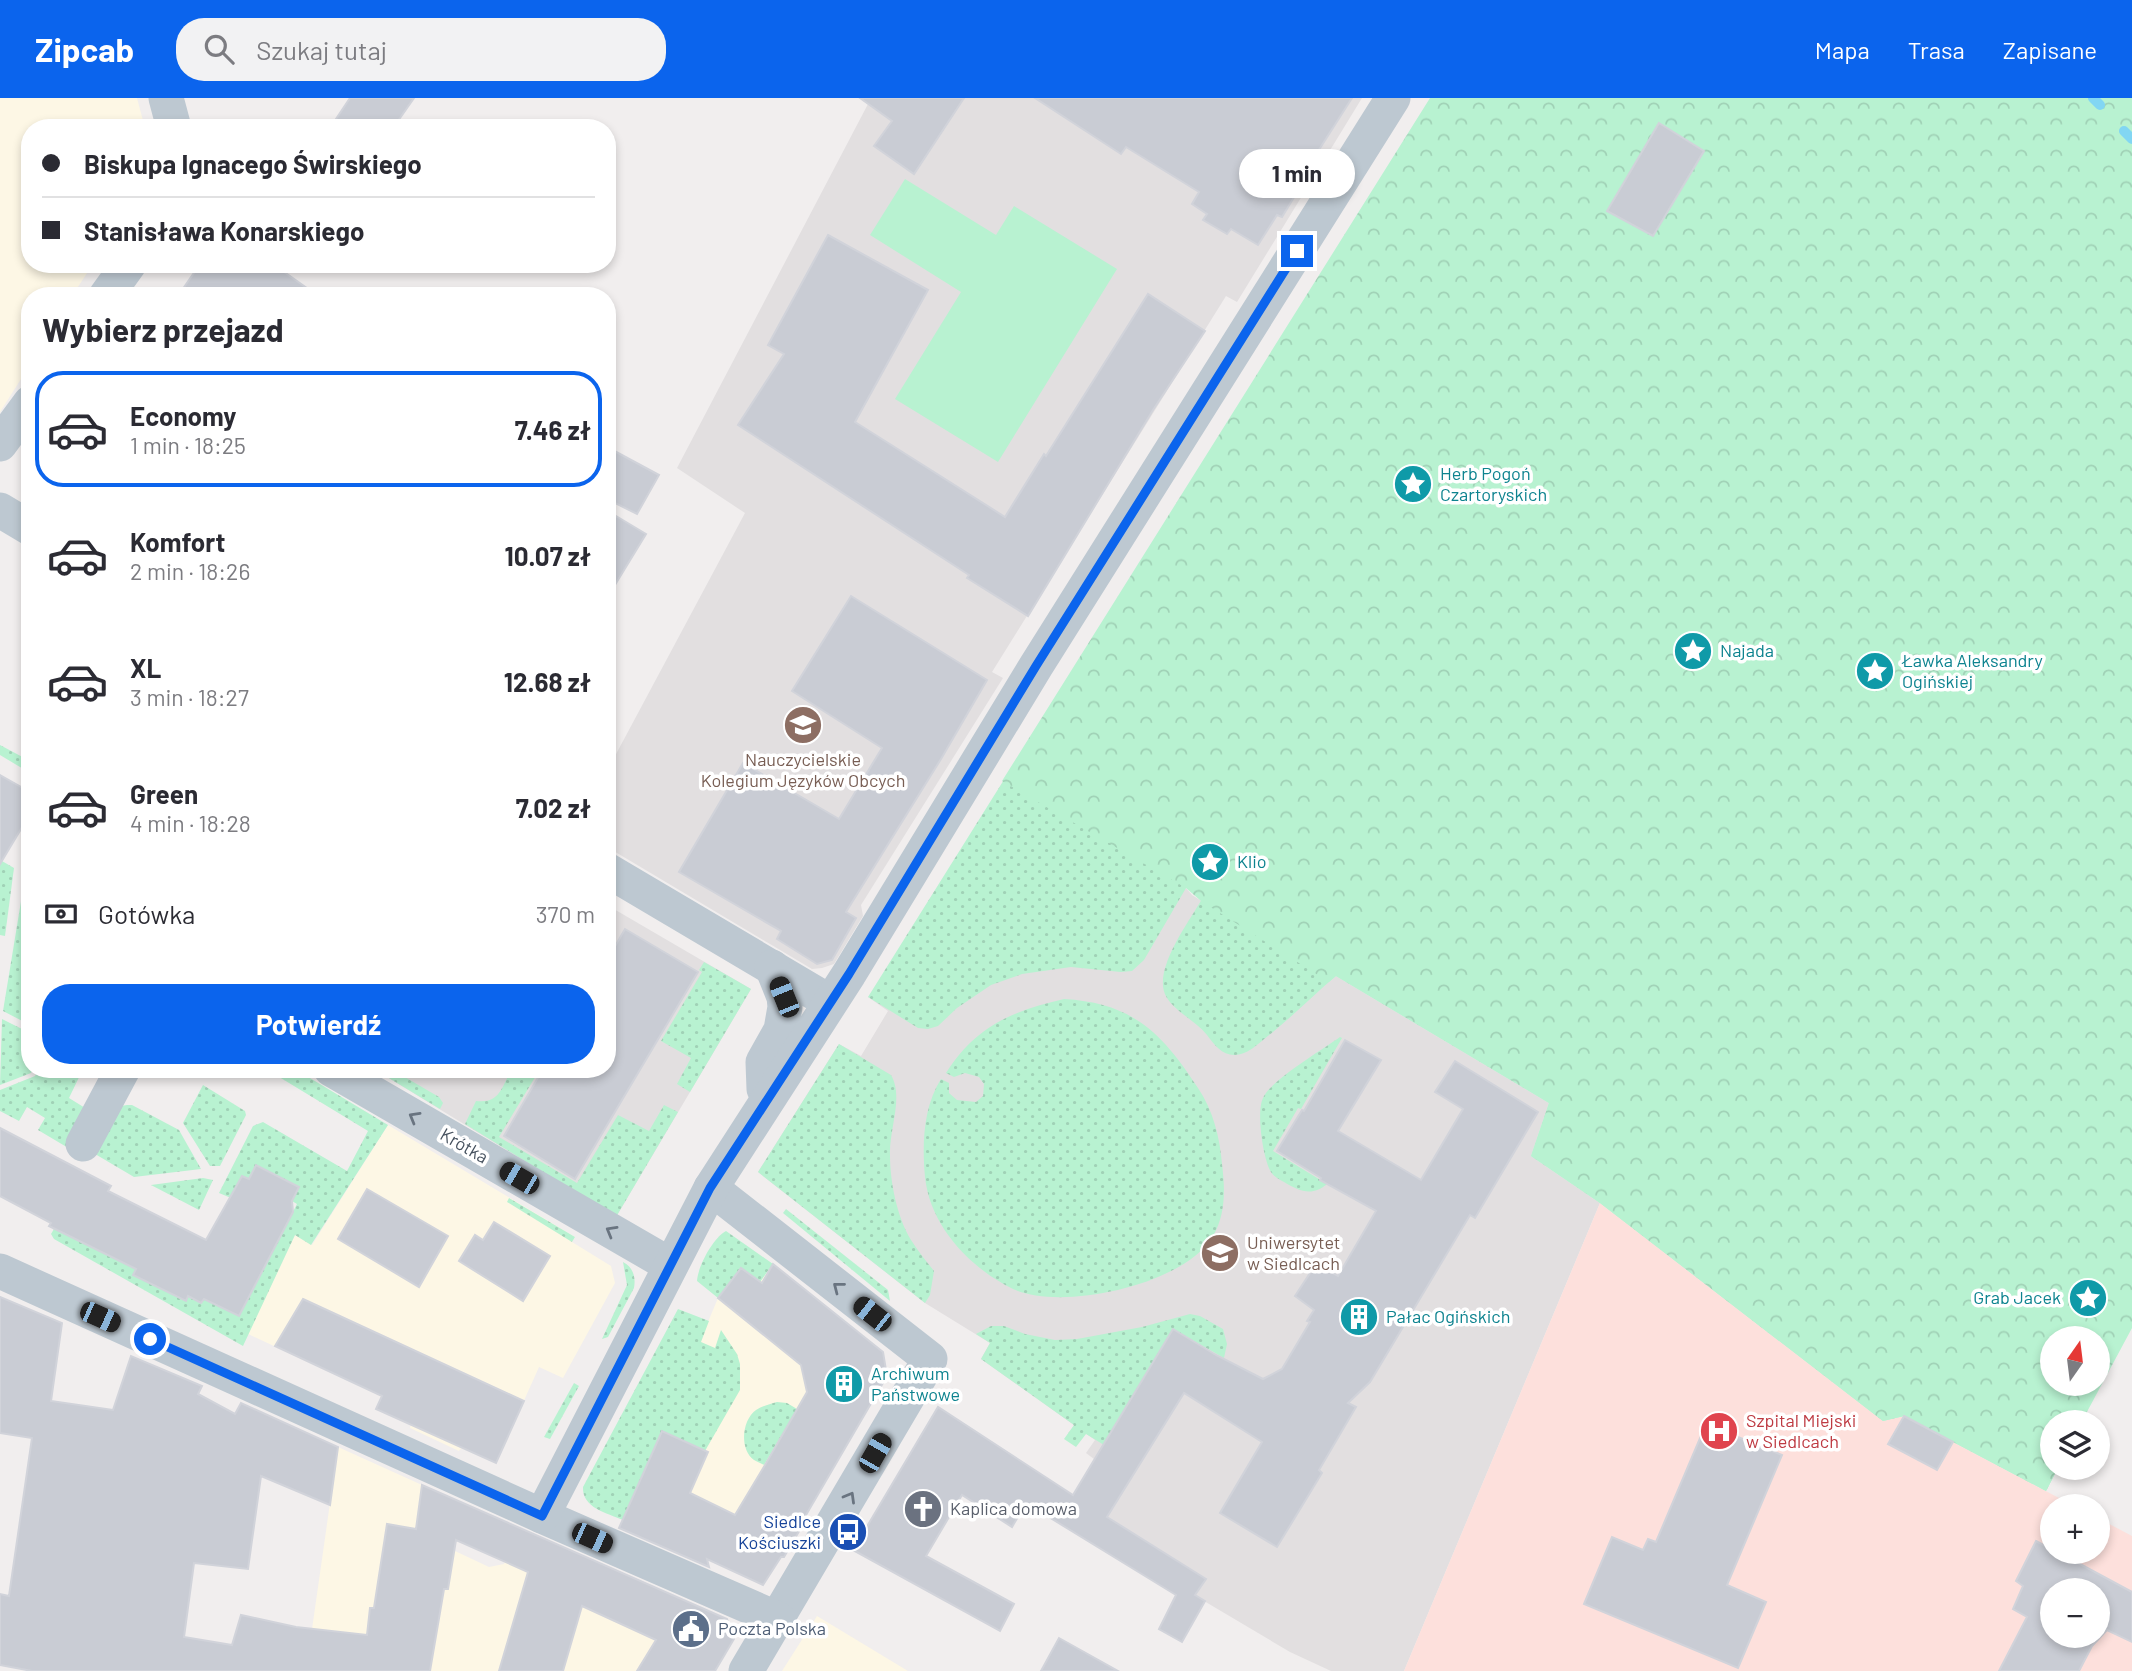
<!DOCTYPE html>
<html lang="pl">
<head>
<meta charset="utf-8">
<style>
  :root { --surface:#fff; --page:#f2f2f3; --text:#2b2b33; --muted:#7c7c81; --line:#e1e1e2; --accent:#0b64ed }
  body { margin:0; font-family:Barlow,sans-serif; background:var(--page); color:var(--text); height:100vh; display:flex; flex-direction:column; font-size:26px; white-space:nowrap }
  * { box-sizing:border-box; margin:0 }
  p { font-size:23px; color:var(--muted) }
  .icon { flex:none; width:38px; height:38px; fill:none; stroke:currentColor; stroke-width:2; stroke-linecap:round; stroke-linejoin:round }
  .map { position:relative; flex:1; overflow:hidden }
  .side { position:absolute; left:21px; top:189px; width:595px; height:791px; display:flex; flex-direction:column; background:var(--surface); border-radius:28px; box-shadow:0 4px 10px #0003 }
  .side>* { flex:none }
  .hud { position:absolute; left:21px; top:21px; width:595px; height:154px; border-radius:28px; box-shadow:0 4px 10px #0003; display:grid; align-content:center; height:154px; padding:0 21px; background:var(--surface) }
  .needle { width:46px; rotate:14deg }
  .buttons { position:absolute; left:2040px; top:1228px; display:grid; gap:14px }
  .buttons a { display:grid; place-items:center; width:70px; height:70px; border-radius:50%; background:var(--surface); box-shadow:0 4px 10px #0003; font-size:35px }
  .end { position:absolute; width:32px; height:32px; margin:-16px; border:9px solid #0b64ed; background:#fff; box-shadow:0 0 0 4px #fff }
  .from { border-radius:50% }
  .bubble { position:absolute; height:49px; border-radius:24px; background:var(--surface); box-shadow:0 4px 10px #0003; font-size:23px; font-weight:700; line-height:49px; text-align:center }
  .car { position:absolute; width:21px; height:42px; margin:-21px -10px; border-radius:9px; box-shadow:0 0 5px 2px #0007; background:linear-gradient(#222 24%,#8ab4d8 0 40%,#222 0 76%,#8ab4d8 0 86%,#222 0) }
  .hud b { display:flex; align-items:center; gap:24px; height:66px; font-size:26px }
  .hud b+b { border-top:2px solid var(--line) }
  .hud i { width:18px; height:18px; background:var(--text) }
  ul { padding:0; list-style:none }
  li { display:flex; align-items:center; gap:21px; height:116px; margin:0 14px 10px; padding:0 7px; border:4px solid transparent; border-radius:28px }
  li div { flex:1 }
  li b { display:block; font-size:26px }
  li em { font-style:normal; font-weight:700 }
  li.selected { border-color:var(--accent) }
  li>.icon { width:63px; height:63px; stroke-width:1.5 }
  h2 { padding:0 21px; font-size:32px; line-height:84px }
  .pay { display:flex; align-items:center; gap:18px; height:77px; padding:0 21px; font-size:26px }
  .pay p { margin-inline-start:auto }
  .action { display:flex; gap:14px; margin-top:auto; padding:14px 21px }
  .action a { flex:1; height:80px; border-radius:28px; background:var(--accent); color:#fff; font-size:28px; font-weight:700; line-height:80px; text-align:center }
  header { display:flex; align-items:center; gap:42px; box-sizing:border-box; height:98px; padding:0 35px; background:var(--accent); color:#fff }
  header strong { font-size:33px }
  nav { display:flex; gap:38px; margin-inline-start:auto; font-size:24px }
  .search { width:490px; height:63px; background:var(--page); display:flex; align-items:center; gap:18px; box-sizing:border-box; padding:0 24px; border-radius:28px; color:var(--muted); font-size:26px }
  .map>svg:first-child { display:block }
</style>
</head>
<body>
<header>
<strong>Zipcab</strong>
<div class="search"><svg class="icon" aria-label="search" viewBox="0 0 24 24"><circle cx="10" cy="10" r="6"/><path d="M15 15l6 6"/></svg>Szukaj tutaj</div>
<nav><a>Mapa</a><a>Trasa</a><a>Zapisane</a></nav>
</header>
<div class="map">
<svg width="2132" height="1573" viewBox="0 0 2132 1573">
  <defs>
    <pattern id="grass-dots" width="8" height="8" patternUnits="userSpaceOnUse" patternTransform="scale(1.75)"><rect width="8" height="8" fill="#b8f2d1"/><path d="M2 2h.1M6 6h.1" fill="none" stroke="#a0d1b6" stroke-width="1.8" stroke-linecap="round"/></pattern>
    <pattern id="park-crowns" width="20" height="18" patternUnits="userSpaceOnUse" patternTransform="scale(1.75)"><rect width="20" height="18" fill="#b8f2d1"/><path d="M2 6a3 3 0 1 1 6 0M12 15a3 3 0 1 1 6 0" fill="none" stroke="#a0d1b6"/></pattern>
  </defs>
  <rect width="100%" height="100%" fill="#f1eeee"/>
  <g fill="#fdf7e5">
    <polygon points="0,0 137,0 145,30 30,30 30,166 93,166 72,198 30,198 30,267 0,314"/>
    <polygon points="388,1027 575,1139 572,1144 611,1168 615,1185 563,1280 539,1269 496,1365 461,1350 459,1353 410,1330 411,1326 376,1311 381,1299 375,1295 248,1236 295,1137 312,1147"/>
    <polygon points="773,1166 883,1254 887,1278 799,1429 801,1430 784,1459 780,1459 763,1487 709,1462 707,1465 662,1334 718,1200 741,1170 760,1184"/>
    <polygon points="338,1349 422,1387 415,1447 455,1453 489,1469 504,1466 519,1431 715,1573 306,1573"/>
    <polygon points="817,1518 908,1573 782,1573"/>
  </g>
  <g fill="#e2dfe0">
    <polygon points="860,0 1362,0 1237,204 1226,198 992,574 1003,580 861,807 863,818 834,866 822,870 812,871 607,749 607,673 745,415 677,370 868,6"/>
    <polygon points="1186,790 1192,797 1329,884 1336,878 1549,1005 1531,1058 1600,1105 1404,1573 1331,1573 1290,1554 1177,1487 1187,1469 1076,1399 1094,1361 1086,1355 1095,1342 981,1261 990,1245 925,1205 758,1074 839,946 861,958 888,913 868,899"/>
    <polygon points="607,807 751,891 616,1119 374,971 607,971"/>
  </g>
  <path fill="#fde0dc" fill-rule="evenodd" d="M1600 1105 1883 1323 1904 1318 2076 1409H2053V1454H2098V1420L2132 1438V1573H1404ZM2053 1493H2098V1538H2053Z"/>
  <g fill="url(#grass-dots)">
    <polygon points="1206,359 1186,790 1144,862 1132,873 1121,874 1071,869 1022,876 991,887 957,910 938,928 928,931 918,930 868,899"/>
    <polygon points="0,647 30,663 30,675 0,657"/>
    <polygon points="2,763 14,770 5,838 0,837 0,766"/>
    <polygon points="25,779 30,782 30,927 3,913"/>
    <path d="M1203 799 2053 1286V1370H2058L2046 1393 1904 1318 1883 1323 1600 1105 1531 1058 1549 1005 1336 878C1311 899 1289 922 1263 942 1257 947 1249 954 1241 956 1225 961 1215 948 1207 937 1196 923 1177 915 1167 900 1150 874 1190 823 1203 799Z"/>
    <polygon points="704,864 751,891 690,994 677,986 691,960 661,943 702,874 699,872"/>
    <path d="M1064 901C1133 905 1162 935 1198 990 1213 1012 1220 1040 1222 1066 1225 1090 1226 1116 1213 1138 1186 1186 1062 1214 1013 1191 970 1170 930 1128 925 1079 922 1047 923 1009 941 981L949 985V995L957 1002 976 1004 983 998 984 986 979 979 965 975 954 979 946 975C976 928 1012 913 1064 901Z"/>
    <polygon points="2,921 30,935 30,971 33,971 31,975 0,987"/>
    <path d="M1340 939 1342 940 1301 1011 1298 1010 1273 1053 1327 1086C1312 1099 1299 1093 1284 1084 1279 1081 1274 1079 1271 1074 1263 1061 1256 1014 1263 1000 1271 982 1322 952 1340 939Z"/>
    <path d="M839 946 891 977C904 999 889 1031 890 1057 890 1084 897 1119 911 1142 918 1153 926 1163 934 1173L930 1197 925 1205 758 1074Z"/>
    <polygon points="39,971 83,971 69,1000 90,1013 70,1051 38,1032 45,1020 27,1009 19,1023 0,1013 0,992 35,978"/>
    <polygon points="266,971 295,971 388,1027 311,1147 295,1137 243,1248 54,1141 51,1136 54,1131 136,1171 133,1177 185,1203 188,1198 204,1201 262,1174 297,1106 292,1103 299,1090 256,1067 249,1081 242,1078 231,1100 219,1095 253,1028 263,1024 347,1073 368,1033"/>
    <polygon points="374,971 391,971 439,999 443,1005 440,1011"/>
    <path d="M512 971H540L499 1039 577 1085 618 1017 649 1033 664 1007 678 1014 616 1119 465 1026 476 1003C500 1006 501 990 512 971Z"/>
    <polygon points="203,987 245,1013 246,1017 220,1068 210,1068 183,1025"/>
    <polygon points="127,1007 132,1007 179,1032 201,1071 134,1079 90,1053 121,1008"/>
    <polygon points="203,1080 213,1082 199,1112 151,1087"/>
    <polygon points="509,1100 575,1139 572,1144 507,1104"/>
    <polygon points="786,1111 888,1192 890,1203 783,1115"/>
    <path d="M726 1133 773 1166 760 1184 741 1171 718 1200 697 1183C698 1168 713 1140 726 1133Z"/>
    <path d="M623 1164C633 1169 636 1179 634 1190L608 1239 602 1241 627 1187Z"/>
    <path d="M678 1211 709 1223 701 1244 715 1250 721 1232 737 1256 740 1266V1292L705 1353 623 1422C607 1415 582 1410 583 1389Z"/>
    <polygon points="1190,1216 1200,1218 1223,1231 1227,1246 1224,1260 1173,1231 1104,1347 1086,1336 1076,1349 1064,1341 1074,1327 981,1261 990,1245 976,1236 991,1228 1004,1228 1025,1236 1055,1242 1077,1241 1142,1229"/>
    <polygon points="574,1285 579,1288 550,1341 544,1339"/>
    <path d="M777 1304 787 1305 797 1311 764 1367C761 1365 757 1364 754 1362 739 1351 742 1322 756 1312 762 1308 770 1306 777 1304Z"/>
  </g>
  <path fill="url(#park-crowns)" fill-rule="evenodd" d="M1430 0H2132V1230L2081 1325H2053V1370H2058L2046 1393 1904 1318 1883 1323 1600 1105 1531 1058 1549 1005 1336 878 1329 884 1201 803 1186 790 1002 683ZM2053 1241H2098V1286H2053Z"/>
  <polygon fill="#b8f2d1" points="905,81 996,137 1014,108 1117,171 998,364 895,301 961,194 870,137"/>
  <g fill="none" stroke-linecap="round" stroke-linejoin="round">
    <g stroke="#82d6f3" stroke-width="10">
      <polyline points="2093,0 2100,7"/>
      <polyline points="2124,33 2132,41"/>
    </g>
  </g>
  <g fill="#c9ccd4" stroke="#d1d3da" stroke-width="2" fill-rule="evenodd">
    <polygon points="350,0 414,0 393,30 330,30"/>
    <polygon points="860,0 964,0 914,76 874,48 892,23"/>
    <polygon points="1035,0 1352,0 1292,94 1296,96 1282,119 1277,117 1258,147 1231,131 1227,136 1203,122 1207,116 1192,106 1199,94 1126,49 1121,56"/>
    <polygon points="1659,25 1704,53 1653,138 1607,113"/>
    <polygon points="828,137 928,192 855,324 1005,419 1044,356 1046,358 1148,196 1205,233 1153,312 1028,518 967,480 969,477 738,327 784,256 768,247"/>
    <polygon points="200,166 273,166 318,198 178,198"/>
    <polygon points="607,349 659,377 637,416 607,401"/>
    <polygon points="616,418 646,436 607,500 607,434"/>
    <polygon points="851,498 987,582 941,661 846,814 856,820 832,862 817,866 777,841 781,833 679,774 743,665 839,721 882,650 792,593"/>
    <polygon points="0,677 30,694 30,716 0,766"/>
    <polygon points="625,831 698,874 575,1081 504,1038 543,971 607,971 607,862"/>
    <polygon points="1345,942 1381,962 1338,1033 1421,1082 1463,1011 1435,994 1455,963 1538,1014 1475,1120 1470,1117 1370,1284 1348,1305 1356,1309 1319,1372 1322,1375 1277,1449 1220,1415 1262,1344 1184,1295 1107,1419 1206,1481 1195,1497 1205,1503 1182,1544 1159,1531 1176,1497 1026,1405 1012,1429 962,1397 926,1458 1014,1506 1000,1533 853,1452 938,1309 1073,1397 1173,1231 1216,1257 1263,1281 1282,1271 1310,1224 1307,1223 1314,1212 1295,1198 1316,1166 1338,1178 1376,1113 1320,1082 1321,1080 1277,1053 1302,1012 1304,1013"/>
    <polygon points="0,1030 111,1088 108,1093 206,1142 242,1078 249,1081 256,1067 299,1089 292,1103 293,1114 239,1218 204,1201 201,1205 188,1198 186,1203 133,1177 136,1171 49,1128 51,1125 0,1098"/>
    <polygon points="367,1091 448,1138 419,1189 338,1141"/>
    <polygon points="494,1124 550,1158 523,1203 459,1163 475,1137 483,1142"/>
    <polygon points="773,1166 883,1254 887,1278 799,1429 801,1430 784,1459 781,1459 763,1487 707,1461 709,1469 619,1430 662,1333 708,1354 690,1395 735,1417 765,1367 807,1294 801,1267 718,1200 741,1170 762,1185"/>
    <polygon points="0,1199 62,1225 51,1303 113,1312 131,1258 202,1288 198,1296 235,1316 241,1305 338,1349 330,1407 261,1378 248,1471 194,1465 184,1539 232,1547 241,1517 296,1529 367,1537 370,1510 374,1510 387,1426 416,1431 422,1387 727,1521 734,1541 715,1573 637,1573 656,1542 582,1508 563,1573 499,1573 528,1474 456,1442 448,1491 444,1491 430,1573 32,1573 0,1567 0,1496 9,1498 32,1340 0,1335"/>
    <polygon points="303,1201 524,1303 496,1365 376,1311 382,1298 275,1248"/>
    <polygon points="1904,1318 1953,1344 1937,1372 1888,1346"/>
    <polygon points="1706,1326 1782,1357 1727,1487 1766,1504 1738,1570 1584,1506 1612,1439 1643,1452 1648,1441 1656,1444"/>
    <path d="M2036 1443 2053 1452V1454H2058L2132 1494V1544L2107 1532 2092 1548 2079 1573H1999L2027 1519 2013 1511 2023 1488 2016 1483ZM2053 1493H2098V1538H2053Z"/>
    <polygon points="1059,1540 1118,1573 1041,1573"/>
  </g>
  <g fill="none" stroke-linecap="round" stroke-linejoin="round">
    <g stroke="#bdc8d1" stroke-width="35">
      <polyline points="166,0 174,30"/>
      <polyline points="106,198 129,166"/>
      <polyline points="0,346 30,305"/>
      <polyline points="0,412 30,430"/>
      <polyline points="607,772 830,904"/>
      <polyline points="331,971 670,1167"/>
      <polyline points="764,991 763,964 781,932 785,909 784,899 772,869"/>
      <polyline points="83,1046 123,971"/>
      <polyline points="711,1090 930,1261 746,1573"/>
      <polyline points="0,1173 542,1418 778,1521"/>
      <polyline points="542,1418 711,1090 849,876 1036,568 1393,0"/>
    </g>
  </g>
  <defs><path id="oneway-chevron" d="M-2-3.5L2.5 0L-2 3.5" fill="none" stroke-width="1.6" stroke-linecap="round" stroke-linejoin="round" transform="scale(1.75)"/></defs>
  <g stroke="#697480">
    <use href="#oneway-chevron" transform="translate(414 1019) rotate(-150)"/>
    <use href="#oneway-chevron" transform="translate(611 1133) rotate(-150)"/>
    <use href="#oneway-chevron" transform="translate(838 1189) rotate(-142)"/>
    <use href="#oneway-chevron" transform="translate(850 1399) rotate(-60)"/>
  </g>
  <g fill="none" stroke-linecap="round" stroke-linejoin="round">
    <polyline stroke="#0b64ed" stroke-width="9" points="150,1241 542,1418 710,1090 849,876 1036,568 1297,153"/>
  </g>
  <defs>
    <g id="sight-disc" transform="scale(2.0125)"><circle r="9.5" fill="#0f9aa8" stroke="#fff"/><path d="M0-6L1.8-2.2L6-1.7L2.9 1.2L3.7 5.4L0 3.3L-3.7 5.4L-2.9 1.2L-6-1.7L-1.8-2.2Z" fill="#fff"/></g>
    <g id="university-disc" transform="scale(2.0125)"><circle r="9.5" fill="#8d6e63" stroke="#fff"/><path d="M0-5L7-2L0 1L-7-2ZM-4 1L0 2.5L4 1V4Q0 6-4 4Z" fill="#fff"/></g>
    <g id="building-disc" transform="scale(2.0125)"><circle r="9.5" fill="#0f9aa8" stroke="#fff"/><path d="M-4-6H4V6H1V3H-1V6H-4ZM-2.5-4.3h1.7v1.8h-1.7ZM.8-4.3h1.7v1.8H.8ZM-2.5-1h1.7V.8h-1.7ZM.8-1h1.7V.8H.8Z" fill="#fff"/></g>
    <g id="hospital-disc" transform="scale(2.0125)"><circle r="9.5" fill="#e0444e" stroke="#fff"/><path d="M-5-5h3v3.5h4V-5h3V5h-3V1.5h-4V5h-3Z" fill="#fff"/></g>
    <g id="church-disc" transform="scale(2.0125)"><circle r="9.5" fill="#6b7280" stroke="#fff"/><path d="M-1.2-6h2.4v3.5h3.3v2.4h-3.3V6h-2.4V-.1h-3.3v-2.4h3.3Z" fill="#fff"/></g>
    <g id="bus-disc" transform="scale(2.0125)"><circle r="9.5" fill="#1a4fb4" stroke="#fff"/><path d="M-5-6H5V4H4V6H2V4H-2V6H-4V4H-5ZM-3.5-4V0h7V-4ZM-3.5 1.2v1.5H-2V1.2ZM2 1.2v1.5H3.5V1.2Z" fill="#fff"/></g>
    <g id="civic-disc" transform="scale(2.0125)"><circle r="9.5" fill="#5c6f8a" stroke="#fff"/><path d="M-.6-6.5H3V-4.5H.6V-3L4-1V1h2V6H-6V1h2V-1L-.6-3ZM-1.2 2.5V6h2.4V2.5Z" fill="#fff"/></g>
  </defs>
  <g fill-rule="evenodd">
    <use href="#sight-disc" x="1413" y="386"/>
    <use href="#sight-disc" x="1693" y="553"/>
    <use href="#sight-disc" x="1875" y="573"/>
    <use href="#university-disc" x="803" y="627"/>
    <use href="#sight-disc" x="1210" y="764"/>
    <use href="#university-disc" x="1220" y="1155"/>
    <use href="#sight-disc" x="2088" y="1200"/>
    <use href="#building-disc" x="1359" y="1219"/>
    <use href="#building-disc" x="844" y="1286"/>
    <use href="#hospital-disc" x="1719" y="1333"/>
    <use href="#church-disc" x="923" y="1411"/>
    <use href="#bus-disc" x="848" y="1434"/>
    <use href="#civic-disc" x="691" y="1531"/>
  </g>
  <g text-anchor="middle" stroke-width="7" stroke-linejoin="round" paint-order="stroke">
    <g font-size="18" fill="#0d838f" stroke="#fff" text-anchor="start">
      <text x="1440" y="382">Herb Pogoń<tspan x="1440" dy="21">Czartoryskich</tspan></text>
      <text x="1720" y="559">Najada</text>
      <text x="1902" y="569">Ławka Aleksandry<tspan x="1902" dy="21">Ogińskiej</tspan></text>
      <text x="1237" y="770">Klio</text>
      <text x="2061" y="1206" text-anchor="end">Grab Jacek</text>
      <text x="1386" y="1225">Pałac Ogińskich</text>
      <text x="871" y="1282">Archiwum<tspan x="871" dy="21">Państwowe</tspan></text>
    </g>
    <g font-size="18" fill="#785e54" stroke="#fff">
      <text x="803" y="668">Nauczycielskie<tspan x="803" dy="21">Kolegium Języków Obcych</tspan></text>
      <text x="1247" y="1151" text-anchor="start">Uniwersytet<tspan x="1247" dy="21">w Siedlcach</tspan></text>
    </g>
    <g font-size="18" fill="#45505d" stroke="#fff">
      <text transform="translate(464 1048) rotate(30)" y="6">Krótka</text>
    </g>
    <g font-size="18" fill="#be3a42" stroke="#fff" text-anchor="start">
      <text x="1746" y="1329">Szpital Miejski<tspan x="1746" dy="21">w Siedlcach</tspan></text>
    </g>
    <g font-size="18" fill="#5b616d" stroke="#fff" text-anchor="start">
      <text x="950" y="1417">Kaplica domowa</text>
    </g>
    <g font-size="18" fill="#164399" stroke="#fff" text-anchor="end">
      <text x="821" y="1430">Siedlce<tspan x="821" dy="21">Kościuszki</tspan></text>
    </g>
    <g font-size="18" fill="#4e5e75" stroke="#fff" text-anchor="start">
      <text x="718" y="1537">Poczta Polska</text>
    </g>
  </g>
</svg>
<div class="buttons">
<a><svg class="needle" viewBox="-14 -14 28 28"><path d="M0-13l5 13h-10z" fill="#e53935"/><path d="M0 13l5-13h-10z" fill="#7c7c81"/></svg></a>
<a><svg class="icon" aria-label="layers" viewBox="0 0 24 24"><path d="M12 4l9 5-9 5-9-5zM3 14l9 5 9-5"/></svg></a>
<a>+</a>
<a>−</a>
</div>
<i class="end from" style="left:150px;top:1241px"></i>
<i class="end" style="left:1297px;top:153px"></i>
<div class="bubble" style="left:1239px;top:51px;width:116px">1 min</div>
<i class="car" style="left:784px;top:899px;rotate:338deg"></i>
<i class="car" style="left:519px;top:1080px;rotate:300deg"></i>
<i class="car" style="left:872px;top:1216px;rotate:308deg"></i>
<i class="car" style="left:100px;top:1219px;rotate:114deg"></i>
<i class="car" style="left:875px;top:1355px;rotate:30deg"></i>
<i class="car" style="left:592px;top:1440px;rotate:114deg"></i>
<div class="hud">
<b><i class="from"></i>Biskupa Ignacego Świrskiego</b>
<b><i></i>Stanisława Konarskiego</b>
</div>
<section class="side">
<h2>Wybierz przejazd</h2>
<ul>
<li class="selected"><svg class="icon" aria-label="car" viewBox="0 0 24 24"><path d="M5 17H2v-5l4-1 3-4h7l3 4 3 1v5h-3M9 17h6M6 11h13"/><circle cx="7" cy="17" r="2"/><circle cx="17" cy="17" r="2"/></svg><div><b>Economy</b><p>1 min · 18:25</p></div><em>7.46 zł</em></li>
<li><svg class="icon" aria-label="car" viewBox="0 0 24 24"><path d="M5 17H2v-5l4-1 3-4h7l3 4 3 1v5h-3M9 17h6M6 11h13"/><circle cx="7" cy="17" r="2"/><circle cx="17" cy="17" r="2"/></svg><div><b>Komfort</b><p>2 min · 18:26</p></div><em>10.07 zł</em></li>
<li><svg class="icon" aria-label="car" viewBox="0 0 24 24"><path d="M5 17H2v-5l4-1 3-4h7l3 4 3 1v5h-3M9 17h6M6 11h13"/><circle cx="7" cy="17" r="2"/><circle cx="17" cy="17" r="2"/></svg><div><b>XL</b><p>3 min · 18:27</p></div><em>12.68 zł</em></li>
<li><svg class="icon" aria-label="car" viewBox="0 0 24 24"><path d="M5 17H2v-5l4-1 3-4h7l3 4 3 1v5h-3M9 17h6M6 11h13"/><circle cx="7" cy="17" r="2"/><circle cx="17" cy="17" r="2"/></svg><div><b>Green</b><p>4 min · 18:28</p></div><em>7.02 zł</em></li>
</ul>
<div class="pay"><svg class="icon" aria-label="cash" viewBox="0 0 24 24"><path d="M3 7h18v10H3z"/><circle cx="12" cy="12" r="2"/></svg>Gotówka<p>370 m</p></div>
<div class="action"><a>Potwierdź</a></div>
</section>
</div>
</body>
</html>
